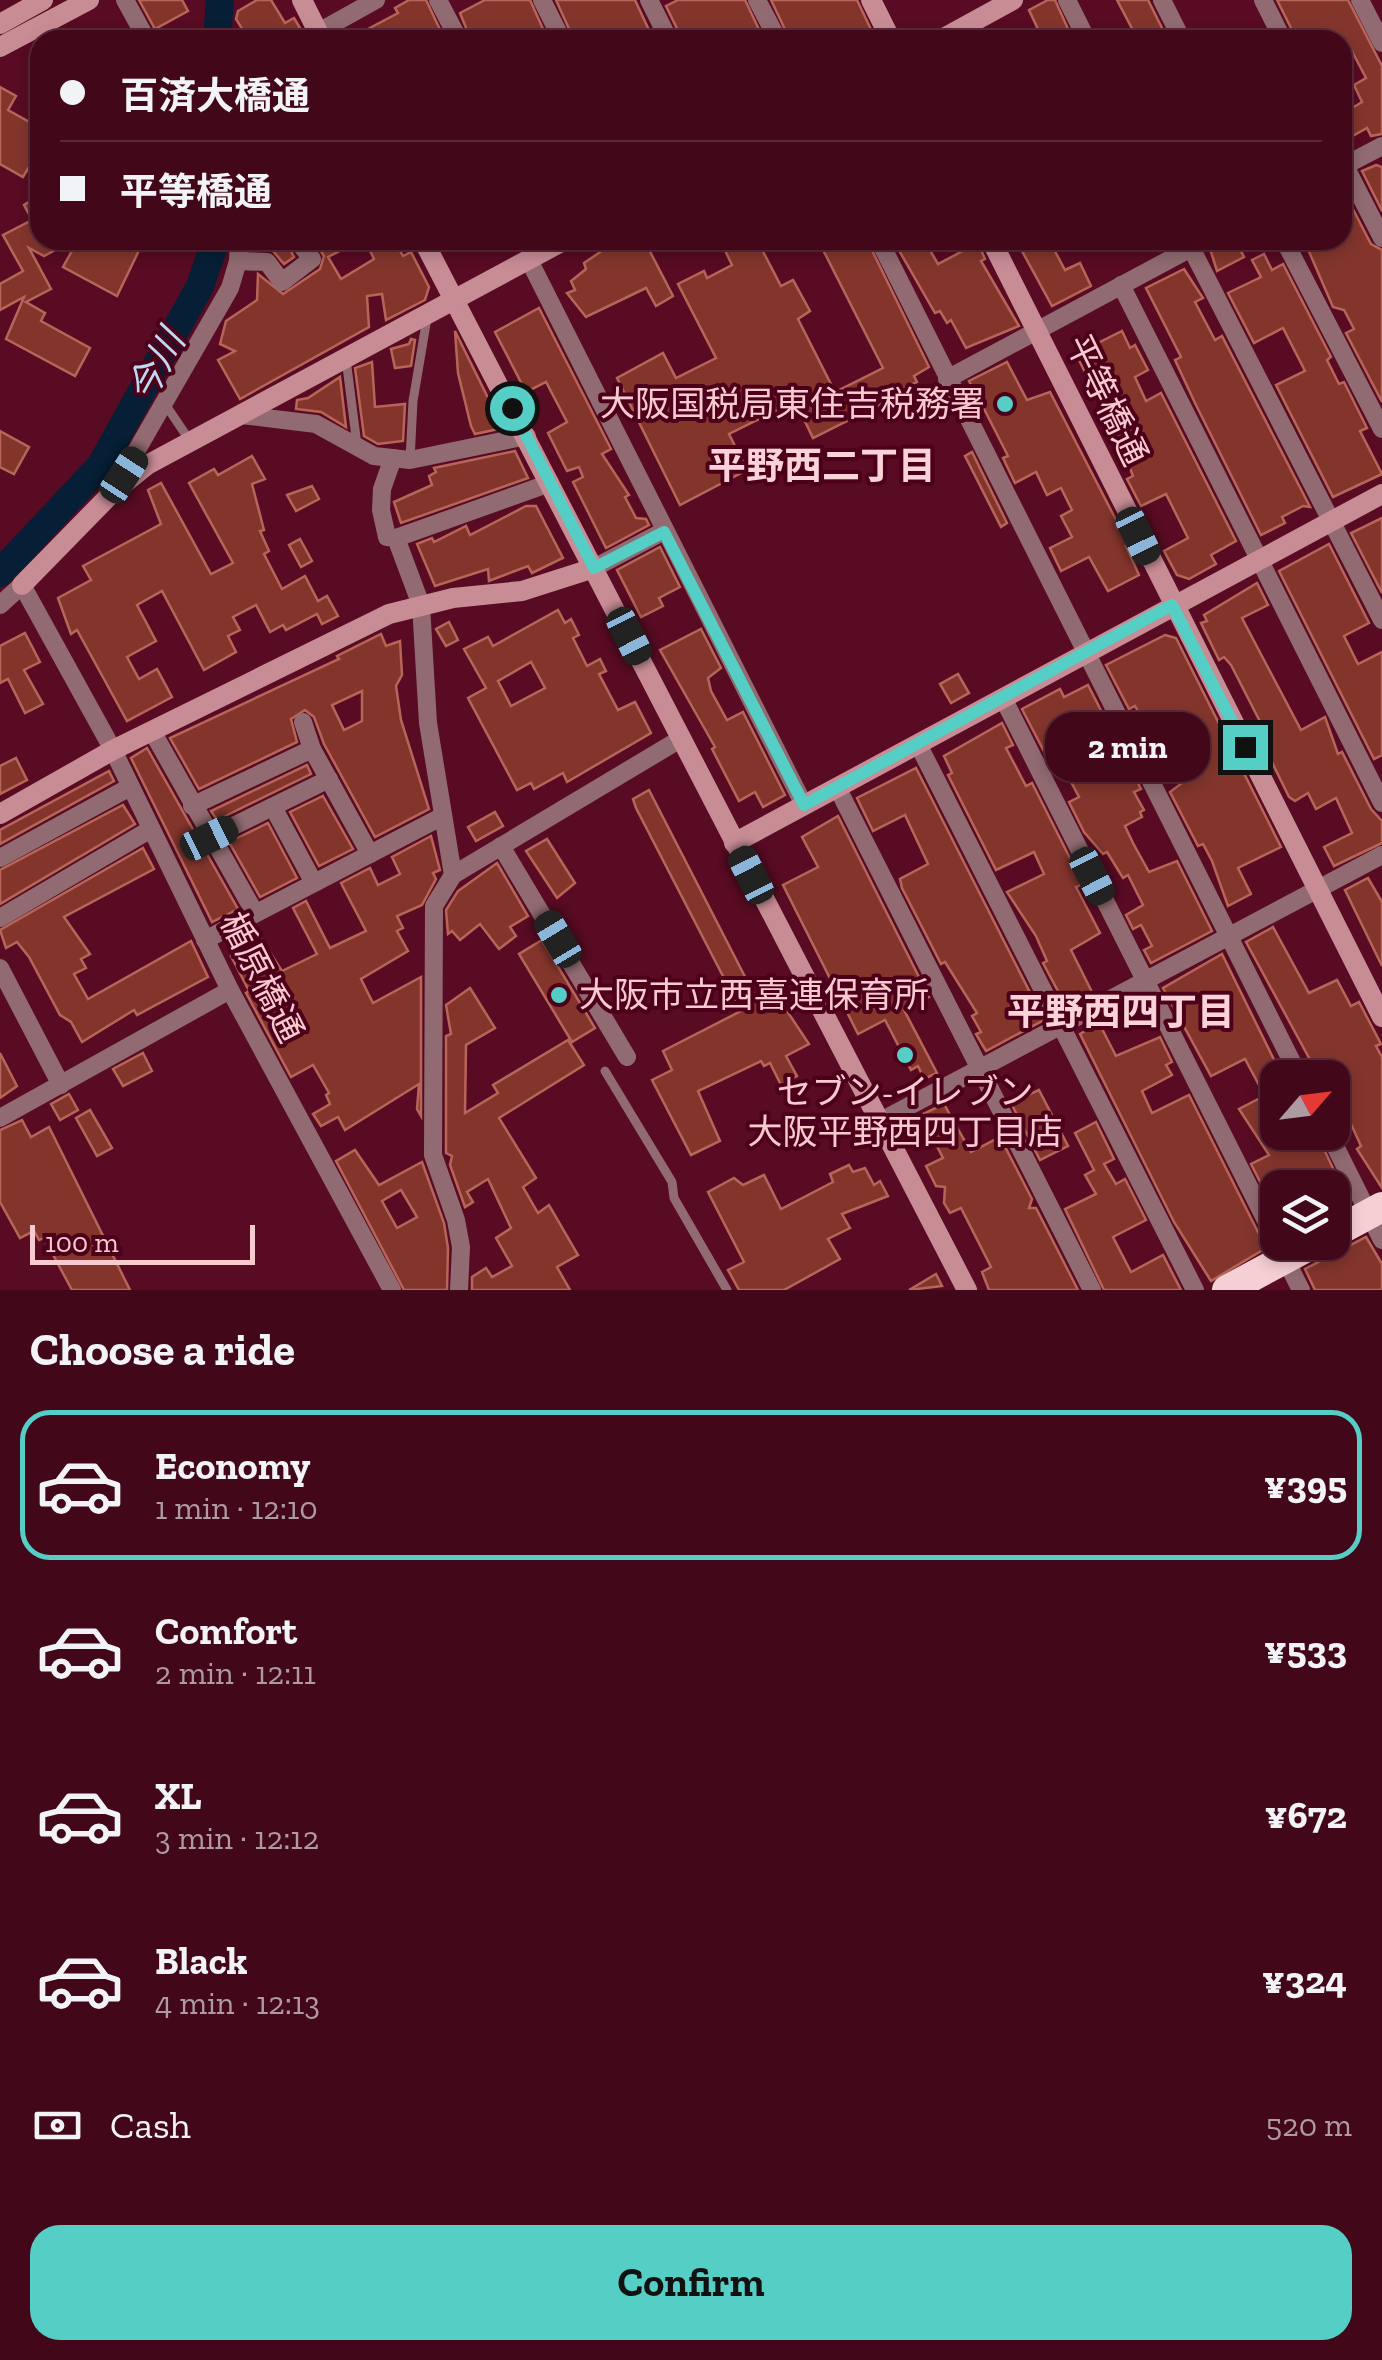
<!DOCTYPE html>
<html lang="en">
<head>
<meta charset="utf-8">
<style>
  :root { --surface:#42081a; --page:#491123; --text:#f1f3f6; --muted:#ae9aa2; --line:#5a2939; --accent:#55cec5 }
  body { margin:0; font-family:"Zilla Slab","Noto Sans JP",serif; background:var(--page); color:var(--text); height:100vh; display:flex; flex-direction:column; font-size:38px; white-space:nowrap }
  * { box-sizing:border-box; margin:0 }
  p { font-size:32px; color:var(--muted) }
  .icon { flex:none; width:55px; height:55px; fill:none; stroke:currentColor; stroke-width:2; stroke-linecap:round; stroke-linejoin:round }
  .map { position:relative; height:1290px; overflow:hidden }
  .drawer { display:flex; flex-direction:column; background:var(--surface); flex:1 }
  .drawer>* { flex:none }
  .guide { position:absolute; left:30px; top:30px; width:1322px; height:220px; border-radius:30px; box-shadow:0 5px 15px #0003,0 0 0 2px var(--line); display:grid; align-content:center; height:220px; padding:0 30px; background:var(--surface) }
  .needle { width:65px; rotate:62deg }
  .buttons { position:absolute; left:1260px; top:1060px; display:grid; gap:20px }
  .buttons a { display:grid; place-items:center; width:90px; height:90px; border-radius:20px; background:var(--surface); box-shadow:0 5px 15px #0003,0 0 0 2px var(--line); font-size:50px }
  .scale { position:absolute; left:30px; bottom:25px; width:225px; box-sizing:border-box; padding-left:10px; border:5px solid #f8c9cf; border-top:0; font-size:28px; line-height:35px; white-space:nowrap; color:#f8c9cf; -webkit-text-stroke:8px #4c001a; paint-order:stroke }
  .end { position:absolute; width:45px; height:45px; margin:-22px; border:12px solid #55cec5; background:#111; box-shadow:0 0 0 5px #111 }
  .from { border-radius:50% }
  .bubble { position:absolute; height:70px; border-radius:30px; background:var(--surface); box-shadow:0 5px 15px #0003,0 0 0 2px var(--line); font-size:32px; font-weight:700; line-height:70px; text-align:center }
  .car { position:absolute; width:30px; height:60px; margin:-30px -15px; border-radius:12px; box-shadow:0 0 8px 2px #0007; background:linear-gradient(#222 24%,#8ab4d8 0 40%,#222 0 76%,#8ab4d8 0 86%,#222 0) }
  .guide b { display:flex; align-items:center; gap:35px; height:95px; font-size:38px }
  .guide b+b { border-top:2px solid var(--line) }
  .guide i { width:25px; height:25px; background:var(--text) }
  ul { padding:0; list-style:none }
  li { display:flex; align-items:center; gap:30px; height:150px; margin:0 20px 15px; padding:0 10px; border:5px solid transparent; border-radius:30px }
  li div { flex:1 }
  li b { display:block; font-size:38px }
  li em { font-style:normal; font-weight:700 }
  li.selected { border-color:var(--accent) }
  li>.icon { width:90px; height:90px; stroke-width:1.5 }
  h2 { padding:0 30px; font-size:45px; line-height:120px }
  .pay { display:flex; align-items:center; gap:25px; height:110px; padding:0 30px; font-size:38px }
  .pay p { margin-inline-start:auto }
  .primary-button { display:flex; gap:20px; margin-top:auto; padding:20px 30px }
  .primary-button a { flex:1; height:115px; border-radius:30px; background:var(--accent); color:#111; font-size:40px; font-weight:700; line-height:115px; text-align:center }
  .map>svg:first-child { display:block }
</style>
</head>
<body>
<div class="map">
<svg width="1382" height="1290" viewBox="0 0 1382 1290">
  <rect width="100%" height="100%" fill="#580b23"/>
  <g fill="none" stroke-linecap="round" stroke-linejoin="round">
    <g stroke="#061f36" stroke-width="28">
      <polyline points="217,40 220,0"/>
      <polyline points="0,573 101,465 200,286 216,240"/>
    </g>
  </g>
  <g fill="#83352c" stroke="#b86559" stroke-width="2.5" fill-rule="evenodd">
    <polygon points="139,0 182,0 188,11 155,29"/>
    <polygon points="257,0 271,0 285,23 294,18 300,28 286,40 249,40 236,19 238,11"/>
    <polygon points="409,0 426,0 445,40 347,40 398,13 395,8"/>
    <polygon points="485,0 530,0 548,40 471,40 460,13"/>
    <polygon points="556,0 635,0 648,28 644,30 649,40 574,40"/>
    <polygon points="678,0 745,0 764,40 699,40 695,32 682,39 666,6"/>
    <polygon points="771,0 857,0 876,40 790,40"/>
    <polygon points="1048,0 1055,0 1073,40 1043,40 1029,10"/>
    <polygon points="1117,0 1148,0 1168,40 1138,40"/>
    <polygon points="1277,0 1348,0 1382,66 1382,134 1371,136 1367,128 1347,139 1342,114 1362,102 1354,85 1366,78 1347,42 1297,40"/>
    <polygon points="0,87 16,96 8,110 40,128 40,166 32,162 23,177 0,164"/>
    <polygon points="1376,165 1382,167 1382,211 1362,171"/>
    <polygon points="1342,188 1371,244 1382,250 1382,402 1346,333 1354,329 1344,310 1333,307 1304,240 1342,240"/>
    <polygon points="40,195 40,240 74,240 44,256 29,248 51,289 26,302 45,313 41,321 90,348 75,376 6,339 24,297 0,310 0,284 23,271 3,235 32,220 24,205"/>
    <polygon points="78,240 144,240 117,296 63,267"/>
    <polygon points="263,240 285,240 294,257 284,264 273,251 262,249"/>
    <polygon points="313,240 361,240 328,257 341,279 374,259 365,240 394,240 403,256 411,252 429,287 425,300 386,320 382,294 367,296 369,327 240,399 218,360 235,351 220,344 226,321 257,300 258,274 283,294 320,269 324,256"/>
    <polygon points="618,240 644,240 673,296 656,306 646,288 586,317 567,293 575,290 571,281 586,269 584,263"/>
    <polygon points="720,240 757,240 781,286 793,280 810,311 798,319 835,392 883,368 818,240 867,240 929,367 914,376 917,382 881,399 883,403 813,438 795,401 729,434 747,470 680,505 617,378 663,353 676,378 716,358 678,284 704,271 707,278 732,265"/>
    <polygon points="893,240 924,240 938,264 978,243 985,259 981,261 1019,326 966,348 951,320 947,323 940,311 935,313"/>
    <polygon points="1016,240 1049,240 1065,270 1080,263 1091,286 1052,306"/>
    <polygon points="1228,240 1235,240 1244,257 1217,271 1211,252"/>
    <polygon points="1264,254 1272,270 1283,264 1331,357 1327,360 1339,384 1344,382 1367,428 1360,431 1382,474 1333,497 1276,385 1305,371 1283,328 1254,343 1228,293 1261,277 1252,260"/>
    <polygon points="1184,269 1203,298 1195,302 1215,340 1222,336 1310,507 1303,506 1282,517 1285,523 1261,535 1195,403 1175,360 1181,357 1146,288"/>
    <polygon points="539,308 611,449 602,454 629,495 625,497 636,518 646,519 649,525 606,548 573,482 583,477 579,467 567,471 548,433 567,422 546,382 526,392 495,332"/>
    <polygon points="455,331 496,414 503,428 475,434 471,426 458,373"/>
    <polygon points="1122,331 1130,348 1135,345 1148,370 1135,377 1146,401 1161,393 1236,541 1211,555 1216,564 1189,579 1177,575 1164,551 1188,538 1166,494 1141,506 1127,479 1133,476 1121,445 1076,354"/>
    <polygon points="411,339 415,340 411,366 395,368 391,349 409,344"/>
    <polygon points="372,362 375,407 405,404 403,441 378,444 364,436 355,368"/>
    <polygon points="1007,362 1027,400 1050,392 1129,545 1126,546 1139,575 1108,591 1089,557 1061,571 1050,548 1072,537 1061,516 1072,510 1061,488 1047,495 1036,472 1015,483 1003,458 1008,456 978,397 973,400 968,389 972,387 969,381"/>
    <polygon points="340,377 346,427 321,412 296,409 297,400 308,398"/>
    <polygon points="0,431 29,447 14,474 0,467"/>
    <polygon points="515,451 528,478 401,523 394,502 432,485 429,476 436,472 434,468"/>
    <polygon points="972,452 1007,523 1001,527 965,456"/>
    <polygon points="252,456 265,479 252,484 264,530 260,531 269,551 264,554 282,589 305,576 318,601 327,596 338,616 322,624 317,614 286,630 283,625 270,632 256,605 233,617 240,630 228,636 236,652 204,670 162,591 137,605 156,641 127,657 139,679 157,669 172,697 127,721 77,630 71,634 58,598 91,580 83,566 161,524 148,490 161,483 211,574 233,563 189,483 214,469 218,475"/>
    <polygon points="312,486 319,499 296,511 287,495"/>
    <polygon points="526,506 536,506 563,558 532,573 528,566 489,581 488,569 435,586 417,544 432,538 434,542 466,526 470,535"/>
    <polygon points="1382,518 1382,593 1351,533"/>
    <polygon points="300,539 312,561 301,567 289,545"/>
    <polygon points="1329,544 1369,623 1344,636 1358,664 1382,652 1382,755 1374,759 1279,571"/>
    <polygon points="660,547 680,587 659,598 663,606 641,617 617,570"/>
    <polygon points="1257,583 1268,605 1242,618 1264,660 1301,730 1325,717 1338,754 1342,752 1371,809 1382,821 1382,843 1334,866 1324,847 1352,833 1336,798 1316,809 1308,793 1295,801 1289,797 1264,746 1271,743 1231,665 1224,657 1219,660 1201,623 1207,621 1204,615"/>
    <path d="M558 610 565 623 571 619 579 635 573 638 587 666 600 659 606 671 599 674 618 710 635 702 651 733 567 782 563 773 534 789 531 783 517 790 468 698 486 688 464 649 488 637 493 646ZM531 662 545 688 511 706 498 681Z"/>
    <polygon points="449,622 458,640 446,646 436,629"/>
    <polygon points="701,629 721,668 708,678 711,691 727,720 743,712 785,795 763,807 755,792 739,801 712,749 715,747 660,650"/>
    <polygon points="25,633 40,662 24,670 43,704 25,713 8,679 0,683 0,646"/>
    <path d="M381 634 386 646 400 641 402 675 396 686 401 720 429 809 375 837 324 744 314 717 305 710 291 719 297 742 199 789 170 738 339 659 337 656ZM362 691V721L344 730 332 705Z"/>
    <polygon points="1165,635 1176,638 1281,847 1238,868 1251,894 1228,906 1212,861 1203,844 1198,846 1170,792 1199,770 1182,738 1151,754 1141,734 1148,730 1135,706 1129,709 1106,665"/>
    <polygon points="958,674 969,693 951,703 940,684"/>
    <polygon points="1088,685 1141,789 1134,792 1144,810 1140,812 1142,817 1125,826 1133,843 1149,872 1177,861 1212,931 1151,963 1144,950 1152,946 1141,925 1133,929 1126,915 1143,905 1128,875 1123,878 1107,852 1103,854 1084,832 1069,802 1079,797 1057,756 1049,761 1022,709 1060,689 1064,697"/>
    <polygon points="1002,723 1013,745 1006,748 1026,786 1032,783 1083,884 1076,887 1100,933 1071,950 1093,994 1067,1008 1043,963 1047,961 1036,936 1007,892 1044,874 1034,852 996,870 948,775 952,773 944,756"/>
    <polygon points="147,748 238,909 212,922 131,758"/>
    <polygon points="16,758 27,780 0,794 0,766"/>
    <polygon points="307,765 311,774 217,820 211,811"/>
    <polygon points="916,768 1044,1020 986,1051 976,1034 981,1032 972,1016 977,1013 945,962 941,964 902,888 900,879 928,864 905,815 873,831 857,798"/>
    <polygon points="109,771 114,781 0,844 0,830"/>
    <polygon points="649,790 758,1002 775,993 809,1044 786,1056 797,1076 781,1085 770,1063 764,1066 761,1061 698,1091 720,1141 691,1155 652,1080 672,1070 663,1051 741,1011 636,808 633,799"/>
    <polygon points="323,796 353,849 319,866 290,812"/>
    <polygon points="123,805 135,824 0,904 0,870"/>
    <polygon points="495,812 503,826 476,841 468,827"/>
    <polygon points="838,816 929,997 904,1010 937,1073 924,1079 918,1066 911,1070 885,1020 858,1034 783,885 818,867 802,837"/>
    <polygon points="268,823 297,878 260,897 229,842"/>
    <polygon points="431,836 440,870 433,873 436,879 422,905 397,916 403,928 397,931 408,951 361,979 373,1003 421,977 421,1116 417,1109 419,1084 345,1130 338,1117 321,1126 313,1114 330,1104 326,1095 329,1093 313,1065 291,1077 246,993 249,991 231,956 237,953 233,939 254,928 282,971 317,954 293,908 306,901 330,948 366,931 341,883 370,868 378,885 400,874 392,857"/>
    <polygon points="547,839 575,883 557,898 526,851"/>
    <polygon points="143,848 154,869 64,917 90,954 81,959 86,968 74,974 88,999 191,941 208,977 137,1015 134,1010 82,1042 71,1022 60,1015 29,957 17,942 6,948 0,930"/>
    <polygon points="497,863 528,916 510,927 516,936 499,949 480,924 460,940 452,931 448,934 446,910 458,891"/>
    <polygon points="1368,878 1382,902 1382,966 1345,890"/>
    <polygon points="1273,927 1309,993 1337,980 1351,1006 1359,1002 1381,1044 1376,1046 1382,1057 1382,1188 1357,1149 1361,1146 1351,1124 1341,1129 1332,1121 1332,1078 1320,1078 1246,942"/>
    <polygon points="542,940 595,1028 572,1042 519,954"/>
    <polygon points="1222,954 1283,1078 1278,1078 1278,1132 1316,1132 1344,1192 1332,1198 1332,1188 1278,1188 1274,1209 1251,1164 1269,1155 1239,1109 1264,1096 1260,1087 1245,1059 1211,1076 1163,988"/>
    <polygon points="470,988 495,1028 466,1045 465,1113 498,1093 493,1085 568,1040 584,1065 499,1118 536,1178 523,1187 538,1213 549,1205 578,1255 557,1267 570,1290 472,1290 472,1277 486,1268 492,1277 512,1266 496,1238 511,1228 488,1179 467,1192 473,1202 465,1207 450,1165 452,1156 446,1153 446,1036 451,1034 446,1005"/>
    <polygon points="1099,1023 1116,1056 1160,1037 1172,1062 1166,1065 1172,1075 1142,1091 1152,1113 1189,1095 1266,1248 1211,1281 1174,1222 1080,1034"/>
    <polygon points="0,1053 17,1086 0,1098"/>
    <polygon points="143,1053 152,1071 123,1086 113,1069"/>
    <polygon points="1039,1090 1068,1146 1040,1160 1011,1103"/>
    <polygon points="69,1094 78,1110 60,1120 51,1104"/>
    <polygon points="944,1104 971,1152 1000,1137 1032,1199 1029,1208 1036,1208 1078,1290 989,1290 982,1272 991,1267 961,1208 950,1213 944,1203 945,1187 936,1186 926,1166 943,1158 921,1115"/>
    <polygon points="90,1110 112,1148 97,1156 76,1118"/>
    <polygon points="22,1120 31,1137 49,1127 130,1290 72,1290 44,1238 39,1240 34,1231 20,1238 0,1202 0,1130"/>
    <polygon points="1096,1122 1114,1159 1104,1164 1116,1184 1125,1179 1146,1220 1113,1237 1131,1272 1163,1255 1181,1290 1104,1290 1065,1209 1096,1194 1085,1175 1094,1170 1075,1133"/>
    <path d="M355 1150 379 1185 422 1162 444 1223 448 1248 447 1290H404L336 1161ZM401 1190 417 1217 397 1228 382 1201Z"/>
    <polygon points="849,1165 853,1172 865,1168 874,1185 880,1181 888,1196 842,1214 850,1228 828,1239 840,1259 784,1290 739,1290 728,1270 744,1262 708,1192 734,1178 743,1185 764,1175 781,1209 833,1182 830,1174"/>
    <polygon points="1366,1237 1382,1264 1382,1290 1315,1290 1305,1269"/>
    <polygon points="936,1274 942,1286 909,1290"/>
  </g>
  <g fill="none" stroke-linecap="round" stroke-linejoin="round">
    <g stroke="#916b71" stroke-width="9">
      <polyline points="346,359 357,445"/>
      <polyline points="165,404 190,441"/>
      <polyline points="410,460 413,401 427,318"/>
      <polyline points="605,1071 672,1182 674,1198 727,1290"/>
    </g>
    <g stroke="#916b71" stroke-width="18">
      <polyline points="125,0 147,40"/>
      <polyline points="438,0 459,40"/>
      <polyline points="542,0 562,40"/>
      <polyline points="649,0 669,40"/>
      <polyline points="757,0 778,40"/>
      <polyline points="1067,0 1087,40"/>
      <polyline points="1162,0 1182,40"/>
      <polyline points="1263,0 1283,40"/>
      <polyline points="1360,0 1382,43"/>
      <polyline points="304,40 376,0"/>
      <polyline points="1342,160 1382,238"/>
      <polyline points="1342,167 1382,146"/>
      <polyline points="879,240 1300,1078"/>
      <polyline points="1187,240 1382,620"/>
      <polyline points="1284,240 1382,429"/>
      <polyline points="529,260 804,805"/>
      <polyline points="238,261 267,262 282,282 312,259 297,240"/>
      <polyline points="1121,285 1382,803"/>
      <polyline points="947,379 1206,240"/>
      <polyline points="241,415 316,424 374,456 410,460 527,436"/>
      <polyline points="393,458 382,489 381,510 387,537 396,538 421,605 428,723 453,875"/>
      <polyline points="115,488 230,288 238,261 239,240"/>
      <polyline points="396,538 550,483"/>
      <polyline points="594,568 664,531"/>
      <polyline points="0,605 22,585 113,750 230,990 392,1290"/>
      <polyline points="1004,700 1301,1290"/>
      <polyline points="303,722 312,749 370,854"/>
      <polyline points="152,731 255,913"/>
      <polyline points="918,744 1195,1290"/>
      <polyline points="837,787 1092,1290"/>
      <polyline points="192,806 312,749"/>
      <polyline points="273,807 314,883"/>
      <polyline points="209,838 329,779"/>
      <polyline points="501,846 627,1057"/>
      <polyline points="0,858 130,787"/>
      <polyline points="0,918 151,829"/>
      <polyline points="205,940 443,816"/>
      <polyline points="0,968 61,1085"/>
      <polyline points="0,1118 230,990"/>
      <polyline points="879,1122 1382,855"/>
      <polyline points="1328,1132 1382,1240"/>
      <polyline points="459,1290 461,1247 456,1220 433,1155 434,906 453,875 682,738"/>
    </g>
    <g stroke="#c88c95" stroke-width="20">
      <polyline points="302,0 322,40"/>
      <polyline points="871,0 891,40"/>
      <polyline points="0,24 43,0"/>
      <polyline points="940,40 1013,0"/>
      <polyline points="0,47 89,0"/>
      <polyline points="423,240 967,1290"/>
      <polyline points="991,240 1382,1017"/>
      <polyline points="22,585 110,495 147,465 565,240"/>
      <polyline points="0,814 113,750 389,614 453,598 522,591 594,568"/>
      <polyline points="734,843 1382,494"/>
    </g>
    <g stroke="#f6cfd4" stroke-width="30">
      <polyline points="1332,1234 1382,1207"/>
      <polyline points="1227,1290 1316,1242"/>
    </g>
  </g>
  <g fill="none" stroke-linecap="round" stroke-linejoin="round">
    <polyline stroke="#55cec5" stroke-width="12" points="512,408 594,568 664,532 804,805 1172,605 1245,747"/>
  </g>
  <g fill="#55cec5" stroke="#4c001a" stroke-width="4">
    <circle cx="1005" cy="404" r="10"/>
    <circle cx="559" cy="995" r="10"/>
    <circle cx="905" cy="1055" r="10"/>
  </g>
  <g text-anchor="middle" stroke-width="8" stroke-linejoin="round" paint-order="stroke">
    <g font-size="35" fill="#f8c9cf" stroke="#4c001a">
      <text transform="translate(1107 400) rotate(64)" y="12">平等橋通</text>
      <text transform="translate(262 977) rotate(63)" y="12">楯原橋通</text>
    </g>
    <g font-size="35" fill="#f8c9cf" stroke="#4c001a" text-anchor="end">
      <text x="985" y="416">大阪国税局東住吉税務署</text>
      <text x="579" y="1007" text-anchor="start">大阪市立西喜連保育所</text>
      <text x="905" y="1104" text-anchor="middle">セブン-イレブン<tspan x="905" dy="40">大阪平野西四丁目店</tspan></text>
    </g>
    <g font-size="38" font-style="italic" fill="#bed9f4" stroke="#4c001a">
      <text transform="translate(156 366) rotate(-61)" y="13">今川</text>
    </g>
    <g font-size="38" font-weight="bold" fill="#fad3d8" stroke="#4c001a">
      <text x="822" y="479">平野西二丁目</text>
      <text x="1121" y="1025">平野西四丁目</text>
    </g>
  </g>
</svg>
<div class="buttons">
<a><svg class="needle" viewBox="-14 -14 28 28"><path d="M0-13l5 13h-10z" fill="#e53935"/><path d="M0 13l5-13h-10z" fill="#ae9aa2"/></svg></a>
<a><svg class="icon" aria-label="layers" viewBox="0 0 24 24"><path d="M12 4l9 5-9 5-9-5zM3 14l9 5 9-5"/></svg></a>
</div>
<div class="scale">100 m</div>
<i class="end from" style="left:512px;top:408px"></i>
<i class="end" style="left:1245px;top:747px"></i>
<div class="bubble" style="left:1045px;top:712px;width:165px">2 min</div>
<i class="car" style="left:124px;top:475px;rotate:33deg"></i>
<i class="car" style="left:1138px;top:536px;rotate:154deg"></i>
<i class="car" style="left:629px;top:636px;rotate:153deg"></i>
<i class="car" style="left:209px;top:838px;rotate:64deg"></i>
<i class="car" style="left:751px;top:875px;rotate:333deg"></i>
<i class="car" style="left:1092px;top:876px;rotate:153deg"></i>
<i class="car" style="left:558px;top:939px;rotate:329deg"></i>
<div class="guide">
<b><i class="from"></i>百済大橋通</b>
<b><i></i>平等橋通</b>
</div>
</div>
<section class="drawer">
<h2>Choose a ride</h2>
<ul>
<li class="selected"><svg class="icon" aria-label="car" viewBox="0 0 24 24"><path d="M5 17H2v-5l4-1 3-4h7l3 4 3 1v5h-3M9 17h6M6 11h13"/><circle cx="7" cy="17" r="2"/><circle cx="17" cy="17" r="2"/></svg><div><b>Economy</b><p>1 min · 12:10</p></div><em>¥395</em></li>
<li><svg class="icon" aria-label="car" viewBox="0 0 24 24"><path d="M5 17H2v-5l4-1 3-4h7l3 4 3 1v5h-3M9 17h6M6 11h13"/><circle cx="7" cy="17" r="2"/><circle cx="17" cy="17" r="2"/></svg><div><b>Comfort</b><p>2 min · 12:11</p></div><em>¥533</em></li>
<li><svg class="icon" aria-label="car" viewBox="0 0 24 24"><path d="M5 17H2v-5l4-1 3-4h7l3 4 3 1v5h-3M9 17h6M6 11h13"/><circle cx="7" cy="17" r="2"/><circle cx="17" cy="17" r="2"/></svg><div><b>XL</b><p>3 min · 12:12</p></div><em>¥672</em></li>
<li><svg class="icon" aria-label="car" viewBox="0 0 24 24"><path d="M5 17H2v-5l4-1 3-4h7l3 4 3 1v5h-3M9 17h6M6 11h13"/><circle cx="7" cy="17" r="2"/><circle cx="17" cy="17" r="2"/></svg><div><b>Black</b><p>4 min · 12:13</p></div><em>¥324</em></li>
</ul>
<div class="pay"><svg class="icon" aria-label="cash" viewBox="0 0 24 24"><path d="M3 7h18v10H3z"/><circle cx="12" cy="12" r="2"/></svg>Cash<p>520 m</p></div>
<div class="primary-button"><a>Confirm</a></div>
</section>
</body>
</html>
